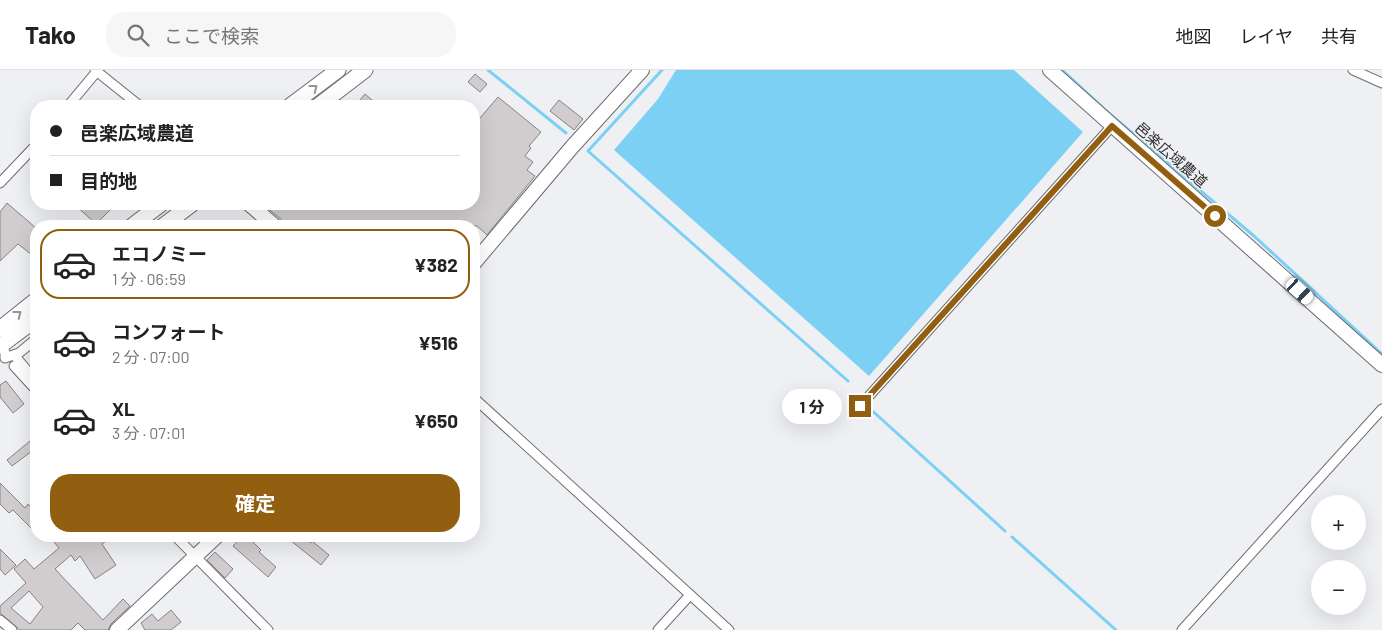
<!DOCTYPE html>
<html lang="ja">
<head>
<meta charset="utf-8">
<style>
  :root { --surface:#fff; --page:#f6f6f6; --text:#222; --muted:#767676; --line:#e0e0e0; --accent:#915f0f }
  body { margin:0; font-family:Barlow,"Noto Sans JP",sans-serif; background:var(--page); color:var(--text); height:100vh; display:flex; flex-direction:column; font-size:19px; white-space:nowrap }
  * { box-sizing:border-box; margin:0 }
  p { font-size:16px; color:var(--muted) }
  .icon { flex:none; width:28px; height:28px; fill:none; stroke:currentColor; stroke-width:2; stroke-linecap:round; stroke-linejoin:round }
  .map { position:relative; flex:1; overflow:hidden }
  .side { position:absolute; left:30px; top:150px; width:450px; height:322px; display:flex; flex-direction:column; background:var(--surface); border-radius:20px; box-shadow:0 5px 20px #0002 }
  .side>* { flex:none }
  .guide { position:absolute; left:30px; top:30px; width:450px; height:110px; border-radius:20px; box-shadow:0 5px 20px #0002; display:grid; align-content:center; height:110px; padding:0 20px; background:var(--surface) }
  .buttons { position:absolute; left:1311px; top:425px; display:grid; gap:10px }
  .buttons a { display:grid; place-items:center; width:55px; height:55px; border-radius:50%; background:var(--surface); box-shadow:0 5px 20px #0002; font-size:25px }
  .end { position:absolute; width:22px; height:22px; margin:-11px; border:6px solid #915f0f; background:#fff; box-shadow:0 0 0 2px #fff }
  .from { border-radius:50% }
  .bubble { position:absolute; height:35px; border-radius:18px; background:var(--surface); box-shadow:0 5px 20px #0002; font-size:16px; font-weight:700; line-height:35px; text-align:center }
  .car { position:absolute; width:15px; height:30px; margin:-15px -8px; border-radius:6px; box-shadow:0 0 4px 1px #0007; background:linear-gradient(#fff 24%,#345 0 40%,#fff 0 76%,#345 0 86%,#fff 0) }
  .guide b { display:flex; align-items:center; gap:18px; height:48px; font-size:19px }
  .guide b+b { border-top:1px solid var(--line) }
  .guide i { width:12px; height:12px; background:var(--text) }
  ul { padding:9px 0 0; list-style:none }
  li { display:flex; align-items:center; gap:15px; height:70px; margin:0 10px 8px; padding:0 10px; border:2px solid transparent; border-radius:20px }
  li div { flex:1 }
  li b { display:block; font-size:19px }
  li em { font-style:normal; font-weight:700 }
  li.current { border-color:var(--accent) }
  li>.icon { width:45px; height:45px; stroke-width:1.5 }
  .button { display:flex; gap:10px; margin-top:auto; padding:10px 20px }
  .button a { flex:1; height:58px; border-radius:20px; background:var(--accent); color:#fff; font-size:20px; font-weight:700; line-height:58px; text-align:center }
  header { display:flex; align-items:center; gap:30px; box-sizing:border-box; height:70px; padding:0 25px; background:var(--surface); border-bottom:1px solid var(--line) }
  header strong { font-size:24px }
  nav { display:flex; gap:28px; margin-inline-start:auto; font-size:18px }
  .search { width:350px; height:45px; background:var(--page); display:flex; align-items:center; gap:12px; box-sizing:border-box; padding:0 18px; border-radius:20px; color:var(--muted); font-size:19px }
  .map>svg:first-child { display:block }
</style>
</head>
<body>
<header>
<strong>Tako</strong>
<div class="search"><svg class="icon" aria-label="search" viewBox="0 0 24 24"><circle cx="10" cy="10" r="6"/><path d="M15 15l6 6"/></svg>ここで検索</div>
<nav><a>地図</a><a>レイヤ</a><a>共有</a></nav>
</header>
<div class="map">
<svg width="1382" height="560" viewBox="0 0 1382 560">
  <rect width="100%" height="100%" fill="#eff0f4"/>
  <polygon fill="#7bd0f4" points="676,0 1014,0 1083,62 869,306 614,80 658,29"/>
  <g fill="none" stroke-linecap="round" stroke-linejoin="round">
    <g stroke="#7bd0f4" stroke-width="3">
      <polyline points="488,0 566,63"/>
      <polyline points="662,0 588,81 848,311"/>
      <polyline points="1062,0 1111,45 1254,166 1382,284"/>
      <polyline points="867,336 1005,461"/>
      <polyline points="1012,467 1116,560"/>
    </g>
  </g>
  <g fill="#d1cdce" stroke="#878284" fill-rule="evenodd">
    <polygon points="475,4 487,14 480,22 468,12"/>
    <polygon points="365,24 372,30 367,36 355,36"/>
    <polygon points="498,27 541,62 529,76 531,78 525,86 533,92 527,100 535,106 487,165 477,156 285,156 281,149 262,134 276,134 283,139 288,134 474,134 474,55"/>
    <polygon points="559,30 583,49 574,60 550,41"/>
    <polygon points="7,133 36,158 36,188 18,174 0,191 0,142"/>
    <polygon points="74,134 116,134 96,154"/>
    <polygon points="6,311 24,334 13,343 0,327 0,315"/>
    <polygon points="36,366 36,378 12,396 7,390"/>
    <polygon points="0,413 25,438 28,434 36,442 36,463 13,440 9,443 0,434"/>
    <path d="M49 466H113L102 474 116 495 95 509 80 486 75 491 71 485 55 499 103 550 123 529 130 536 111 554 108 560H85L78 553 71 560H20L0 543V536L26 513 14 499 25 489 34 499 59 478ZM29 521 43 537 30 554 11 538Z"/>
    <polygon points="242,466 247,466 261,480 259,482 276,497 268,507 233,476"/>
    <polygon points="285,466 307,466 305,468 311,473 312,471 329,485 321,495"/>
    <polygon points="0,479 16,495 5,505 0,499"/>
    <polygon points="215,482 233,499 225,508 207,490"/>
    <polygon points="171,540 181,552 171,560 145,560 141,553 152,544 158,551"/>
  </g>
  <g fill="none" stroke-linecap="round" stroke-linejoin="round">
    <g stroke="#6c6d70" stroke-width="11">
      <g id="street">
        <polyline points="95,0 140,36"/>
        <polyline points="1353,0 1382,13"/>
        <polyline points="68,36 98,0"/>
        <polyline points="0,113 36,75"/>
        <polyline points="0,276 5,282 5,288 19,283 36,269"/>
        <polyline points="14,285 36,311"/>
        <polyline points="14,296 36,320"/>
        <polyline points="474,328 729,560"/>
        <polyline points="860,336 1112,56"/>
        <polyline points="175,466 268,560"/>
        <polyline points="0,550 12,560"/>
        <polyline points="658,560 690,525"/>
        <polyline points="1182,560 1382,339"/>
      </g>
    </g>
    <g stroke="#6c6d70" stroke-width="16">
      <g id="secondary">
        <polyline points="1050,0 1382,295"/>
        <polyline points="249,134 275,156"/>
        <polyline points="474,193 572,77 642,0"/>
        <polyline points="117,560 217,466"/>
      </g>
    </g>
    <g stroke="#6c6d70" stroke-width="17">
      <g id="primary">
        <polyline points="290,36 338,0"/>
        <polyline points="318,36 365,0"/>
        <polyline points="132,156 161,134"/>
        <polyline points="163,156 192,134"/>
        <polyline points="0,259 36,230"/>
        <polyline points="0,276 36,249"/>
      </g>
    </g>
    <use href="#street" stroke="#fff" stroke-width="9"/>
    <use href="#secondary" stroke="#fff" stroke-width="14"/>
    <use href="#primary" stroke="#fff" stroke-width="15"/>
  </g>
  <defs><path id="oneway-chevron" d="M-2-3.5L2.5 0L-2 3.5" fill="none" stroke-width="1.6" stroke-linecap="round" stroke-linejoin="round" transform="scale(1.25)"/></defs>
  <g stroke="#979798">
    <use href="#oneway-chevron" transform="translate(314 18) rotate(-37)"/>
    <use href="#oneway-chevron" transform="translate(18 244) rotate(-38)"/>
  </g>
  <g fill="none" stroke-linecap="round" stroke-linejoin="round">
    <polyline stroke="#915f0f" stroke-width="6" points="860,336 1112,56 1215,146"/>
  </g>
  <g text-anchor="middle" stroke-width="4" stroke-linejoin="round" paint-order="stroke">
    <g font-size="15" fill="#2f2f31" stroke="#eff0f4">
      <text transform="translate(1171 85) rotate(41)" y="5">邑楽広域農道</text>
    </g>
  </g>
</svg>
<div class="buttons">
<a>+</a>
<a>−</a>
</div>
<i class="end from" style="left:1215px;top:146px"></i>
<i class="end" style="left:860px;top:336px"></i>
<div class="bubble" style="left:782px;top:319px;width:60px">1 分</div>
<i class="car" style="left:1300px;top:221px;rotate:132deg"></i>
<div class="guide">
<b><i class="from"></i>邑楽広域農道</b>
<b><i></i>目的地</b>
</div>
<section class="side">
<ul>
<li class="current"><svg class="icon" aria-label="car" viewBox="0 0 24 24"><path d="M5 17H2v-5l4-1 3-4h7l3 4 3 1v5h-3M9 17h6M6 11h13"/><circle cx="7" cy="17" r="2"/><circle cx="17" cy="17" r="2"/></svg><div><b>エコノミー</b><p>1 分 · 06:59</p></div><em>¥382</em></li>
<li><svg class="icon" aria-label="car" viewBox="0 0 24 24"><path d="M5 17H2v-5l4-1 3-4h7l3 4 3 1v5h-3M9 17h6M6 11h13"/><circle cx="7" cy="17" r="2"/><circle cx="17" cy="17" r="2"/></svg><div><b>コンフォート</b><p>2 分 · 07:00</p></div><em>¥516</em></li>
<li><svg class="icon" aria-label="car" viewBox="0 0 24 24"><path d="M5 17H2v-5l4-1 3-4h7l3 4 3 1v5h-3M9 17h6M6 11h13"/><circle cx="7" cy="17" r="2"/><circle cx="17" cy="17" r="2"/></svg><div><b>XL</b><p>3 分 · 07:01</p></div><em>¥650</em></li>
</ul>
<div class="button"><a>確定</a></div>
</section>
</div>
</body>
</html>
